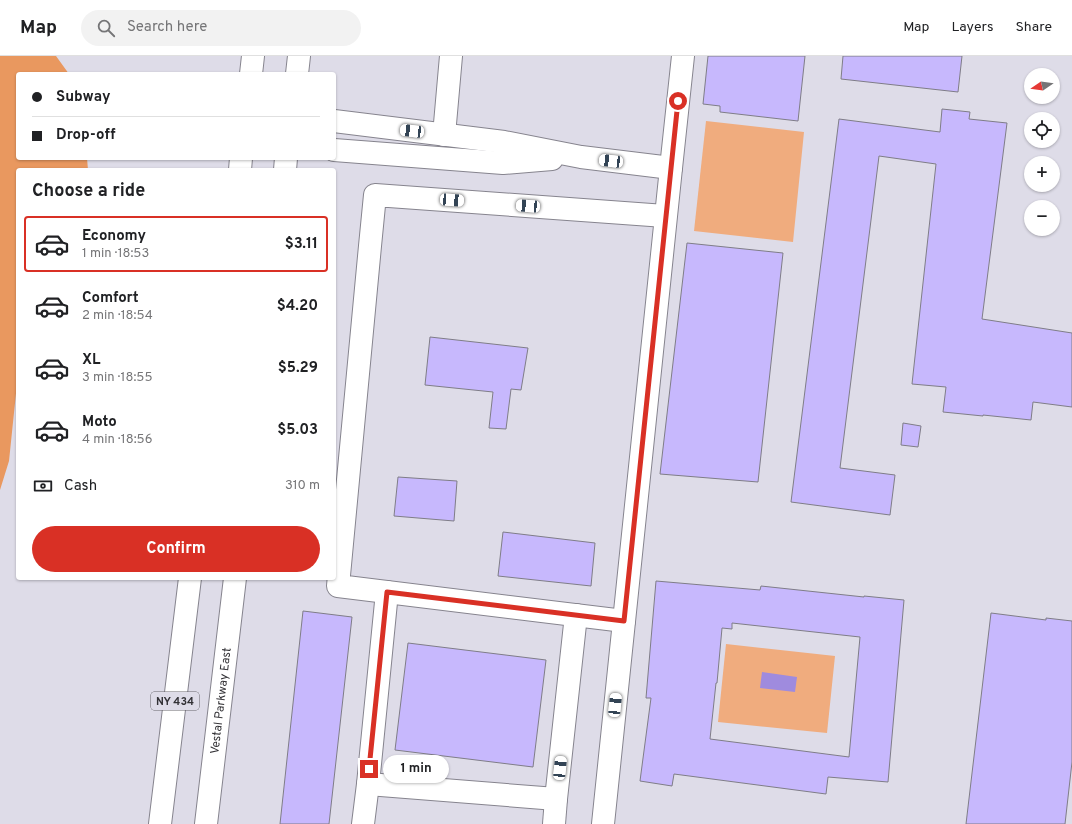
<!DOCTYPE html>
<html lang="en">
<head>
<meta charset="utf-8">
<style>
  :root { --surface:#fff; --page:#f2f2f2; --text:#202124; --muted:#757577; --line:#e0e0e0; --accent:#d93025 }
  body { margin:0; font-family:Overpass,sans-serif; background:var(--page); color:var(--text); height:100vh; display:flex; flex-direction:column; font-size:15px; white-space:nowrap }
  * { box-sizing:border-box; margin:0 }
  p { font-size:13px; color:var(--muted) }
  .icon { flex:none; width:22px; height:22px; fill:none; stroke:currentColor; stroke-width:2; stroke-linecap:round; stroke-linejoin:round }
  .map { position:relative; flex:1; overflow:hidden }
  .panel { position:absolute; left:16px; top:112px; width:320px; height:412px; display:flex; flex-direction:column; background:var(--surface); border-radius:4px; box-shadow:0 1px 3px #0004 }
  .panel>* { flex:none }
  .hud { position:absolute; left:16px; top:16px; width:320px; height:88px; border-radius:4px; box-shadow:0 1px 3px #0004; display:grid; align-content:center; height:88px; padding:0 16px; background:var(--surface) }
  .needle { width:26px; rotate:257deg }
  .buttons { position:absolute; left:1024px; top:12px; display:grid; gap:8px }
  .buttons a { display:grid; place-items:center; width:36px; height:36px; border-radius:50%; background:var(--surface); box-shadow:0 1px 3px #0004; font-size:20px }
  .end { position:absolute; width:18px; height:18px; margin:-9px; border:5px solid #d93025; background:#fff; box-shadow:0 0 0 2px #fff }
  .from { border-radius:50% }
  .bubble { position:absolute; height:28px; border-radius:14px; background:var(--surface); box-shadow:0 1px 3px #0004; font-size:13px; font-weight:700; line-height:28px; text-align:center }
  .car { position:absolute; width:12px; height:24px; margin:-12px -6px; border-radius:5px; box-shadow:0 0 3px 1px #0007; background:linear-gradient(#fff 24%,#345 0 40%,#fff 0 76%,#345 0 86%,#fff 0) }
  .hud b { display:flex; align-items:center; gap:14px; height:38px; font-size:15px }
  .hud b+b { border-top:1px solid var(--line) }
  .hud i { width:10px; height:10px; background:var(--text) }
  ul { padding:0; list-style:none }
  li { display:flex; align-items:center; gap:12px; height:56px; margin:0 8px 6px; padding:0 8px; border:2px solid transparent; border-radius:4px }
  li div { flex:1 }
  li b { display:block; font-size:15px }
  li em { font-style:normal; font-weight:700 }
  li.selected { border-color:var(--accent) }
  li>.icon { width:36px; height:36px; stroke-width:1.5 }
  h2 { padding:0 16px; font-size:18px; line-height:48px }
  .pay { display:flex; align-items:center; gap:10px; height:44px; padding:0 16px; font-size:15px }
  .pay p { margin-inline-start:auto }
  .cta { display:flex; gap:8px; margin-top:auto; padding:8px 16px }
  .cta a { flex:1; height:46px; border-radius:24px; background:var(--accent); color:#fff; font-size:16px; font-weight:700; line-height:46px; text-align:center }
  header { display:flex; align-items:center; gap:24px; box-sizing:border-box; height:56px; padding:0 20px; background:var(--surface); border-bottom:1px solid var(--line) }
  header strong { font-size:19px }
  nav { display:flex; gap:22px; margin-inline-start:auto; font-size:14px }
  .search { width:280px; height:36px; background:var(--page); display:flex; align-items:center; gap:10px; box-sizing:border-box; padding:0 14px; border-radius:22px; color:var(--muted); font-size:15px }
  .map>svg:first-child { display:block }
</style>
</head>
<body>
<header>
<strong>Map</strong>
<div class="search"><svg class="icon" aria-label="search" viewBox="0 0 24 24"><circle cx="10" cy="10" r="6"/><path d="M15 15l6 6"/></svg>Search here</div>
<nav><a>Map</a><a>Layers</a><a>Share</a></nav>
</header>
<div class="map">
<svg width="1072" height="768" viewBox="0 0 1072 768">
  <rect width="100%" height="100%" fill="#dedce8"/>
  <g fill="#f0ac7e">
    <polygon points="706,65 804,76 793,186 694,175"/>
    <polygon points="726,588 835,600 827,677 718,666"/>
  </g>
  <polygon fill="#e9985f" points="0,0 56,0 69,18 18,18 18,102 87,102 88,114 18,114 18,318 9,405 0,434"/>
  <polygon fill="#9f8bde" points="762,616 797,621 795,636 760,632"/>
  <g fill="#c7b8fd" stroke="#7f7d87" fill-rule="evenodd">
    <polygon points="708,0 805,0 798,65 720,56 720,50 703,48"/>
    <polygon points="843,0 962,0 958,36 841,23"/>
    <polygon points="942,53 970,56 969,63 1007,67 982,263 1072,277 1072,351 1033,346 1031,364 983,359 983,360 943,356 946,331 912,328 936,108 879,100 840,412 895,419 890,459 791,446 839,63 940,76"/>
    <polygon points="687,187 783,197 758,426 660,418"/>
    <polygon points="430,281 528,292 521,334 511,333 506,373 489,372 493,336 425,329"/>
    <polygon points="903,367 921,370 918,391 901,389"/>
    <polygon points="398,421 457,425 454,465 394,460"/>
    <polygon points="503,476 595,487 591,530 498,520"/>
    <path d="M656 525 760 534 761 530 864 541V540L904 544 888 726 828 721 826 738 674 718 672 730 640 725 651 642H646ZM732 567 860 581 849 701 710 683 716 627H717L722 572 732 573Z"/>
    <polygon points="303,555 352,561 329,768 280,768"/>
    <polygon points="991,557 1046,564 1046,562 1072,565 1072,706 1065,768 966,768"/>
    <polygon points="408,587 546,604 533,711 395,694"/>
  </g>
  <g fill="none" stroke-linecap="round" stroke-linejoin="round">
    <g stroke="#86848e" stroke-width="24">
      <g id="minor">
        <polyline points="334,65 504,86 581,101 671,112"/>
        <polyline points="444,79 451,0"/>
        <polyline points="334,94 503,107 552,103"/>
        <polyline points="387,536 368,728 556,743 576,559"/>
        <polyline points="624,565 338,530 370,190 375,139 665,160"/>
        <polyline points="363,768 368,728"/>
        <polyline points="554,768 556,743"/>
        <polyline points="603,768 671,112 683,0"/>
      </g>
    </g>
    <g stroke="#86848e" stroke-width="24">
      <g id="major">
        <polyline points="251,18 253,0"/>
        <polyline points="297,18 299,0"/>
        <polyline points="240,114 241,102"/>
        <polyline points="285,114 286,102"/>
        <polyline points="160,768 190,522"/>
        <path id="s1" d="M206 768 235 522"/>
      </g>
    </g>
    <use href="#minor" stroke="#fff" stroke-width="22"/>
    <use href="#major" stroke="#fff" stroke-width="22"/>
  </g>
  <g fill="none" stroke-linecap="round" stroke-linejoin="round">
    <polyline stroke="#d93025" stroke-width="5" points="369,713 387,536 624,565 678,45"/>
  </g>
  <g text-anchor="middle" stroke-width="3" stroke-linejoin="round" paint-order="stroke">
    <rect fill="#dedce8" stroke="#66656b" stroke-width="1" x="151" y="636" width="48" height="18" rx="3"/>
    <g font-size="11" font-weight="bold" fill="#333236">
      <text x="175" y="649">NY 434</text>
    </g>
    <g font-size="12" fill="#333236" stroke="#dedce8">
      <text dy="4" stroke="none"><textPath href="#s1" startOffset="124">Vestal Parkway East</textPath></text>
    </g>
  </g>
</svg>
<div class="buttons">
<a><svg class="needle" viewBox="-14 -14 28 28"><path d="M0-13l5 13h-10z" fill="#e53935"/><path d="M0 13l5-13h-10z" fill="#757577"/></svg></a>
<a><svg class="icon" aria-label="locate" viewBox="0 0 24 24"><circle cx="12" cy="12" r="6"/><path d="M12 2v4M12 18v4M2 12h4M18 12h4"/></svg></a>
<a>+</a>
<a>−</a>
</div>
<i class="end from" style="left:678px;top:45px"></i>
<i class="end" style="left:369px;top:713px"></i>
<div class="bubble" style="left:383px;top:699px;width:66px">1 min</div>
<i class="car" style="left:412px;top:75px;rotate:277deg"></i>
<i class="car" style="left:611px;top:105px;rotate:277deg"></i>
<i class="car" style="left:452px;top:144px;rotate:94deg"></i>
<i class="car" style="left:528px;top:150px;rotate:274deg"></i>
<i class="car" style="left:615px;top:649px;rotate:6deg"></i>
<i class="car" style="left:560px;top:712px;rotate:6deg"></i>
<div class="hud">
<b><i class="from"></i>Subway</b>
<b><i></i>Drop-off</b>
</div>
<section class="panel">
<h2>Choose a ride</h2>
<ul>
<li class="selected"><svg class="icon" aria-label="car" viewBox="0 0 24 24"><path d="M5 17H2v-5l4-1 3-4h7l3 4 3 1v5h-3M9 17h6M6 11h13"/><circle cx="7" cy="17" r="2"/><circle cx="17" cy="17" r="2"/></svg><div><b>Economy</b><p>1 min · 18:53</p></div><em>$3.11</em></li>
<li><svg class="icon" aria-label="car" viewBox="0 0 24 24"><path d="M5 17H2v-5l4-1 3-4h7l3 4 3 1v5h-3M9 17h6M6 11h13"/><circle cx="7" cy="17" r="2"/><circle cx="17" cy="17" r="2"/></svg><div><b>Comfort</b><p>2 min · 18:54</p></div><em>$4.20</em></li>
<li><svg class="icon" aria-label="car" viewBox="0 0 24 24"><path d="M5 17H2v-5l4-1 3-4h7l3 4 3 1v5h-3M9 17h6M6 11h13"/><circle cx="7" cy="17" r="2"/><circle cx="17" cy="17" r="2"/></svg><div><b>XL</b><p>3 min · 18:55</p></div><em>$5.29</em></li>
<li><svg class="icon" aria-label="car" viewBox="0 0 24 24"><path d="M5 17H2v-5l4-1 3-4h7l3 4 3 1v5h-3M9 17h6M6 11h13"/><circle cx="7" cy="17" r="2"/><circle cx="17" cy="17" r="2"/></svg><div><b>Moto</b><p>4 min · 18:56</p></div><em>$5.03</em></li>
</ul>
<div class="pay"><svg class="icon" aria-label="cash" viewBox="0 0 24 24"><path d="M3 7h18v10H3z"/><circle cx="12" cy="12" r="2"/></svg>Cash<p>310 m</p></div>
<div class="cta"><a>Confirm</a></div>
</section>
</div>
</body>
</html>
